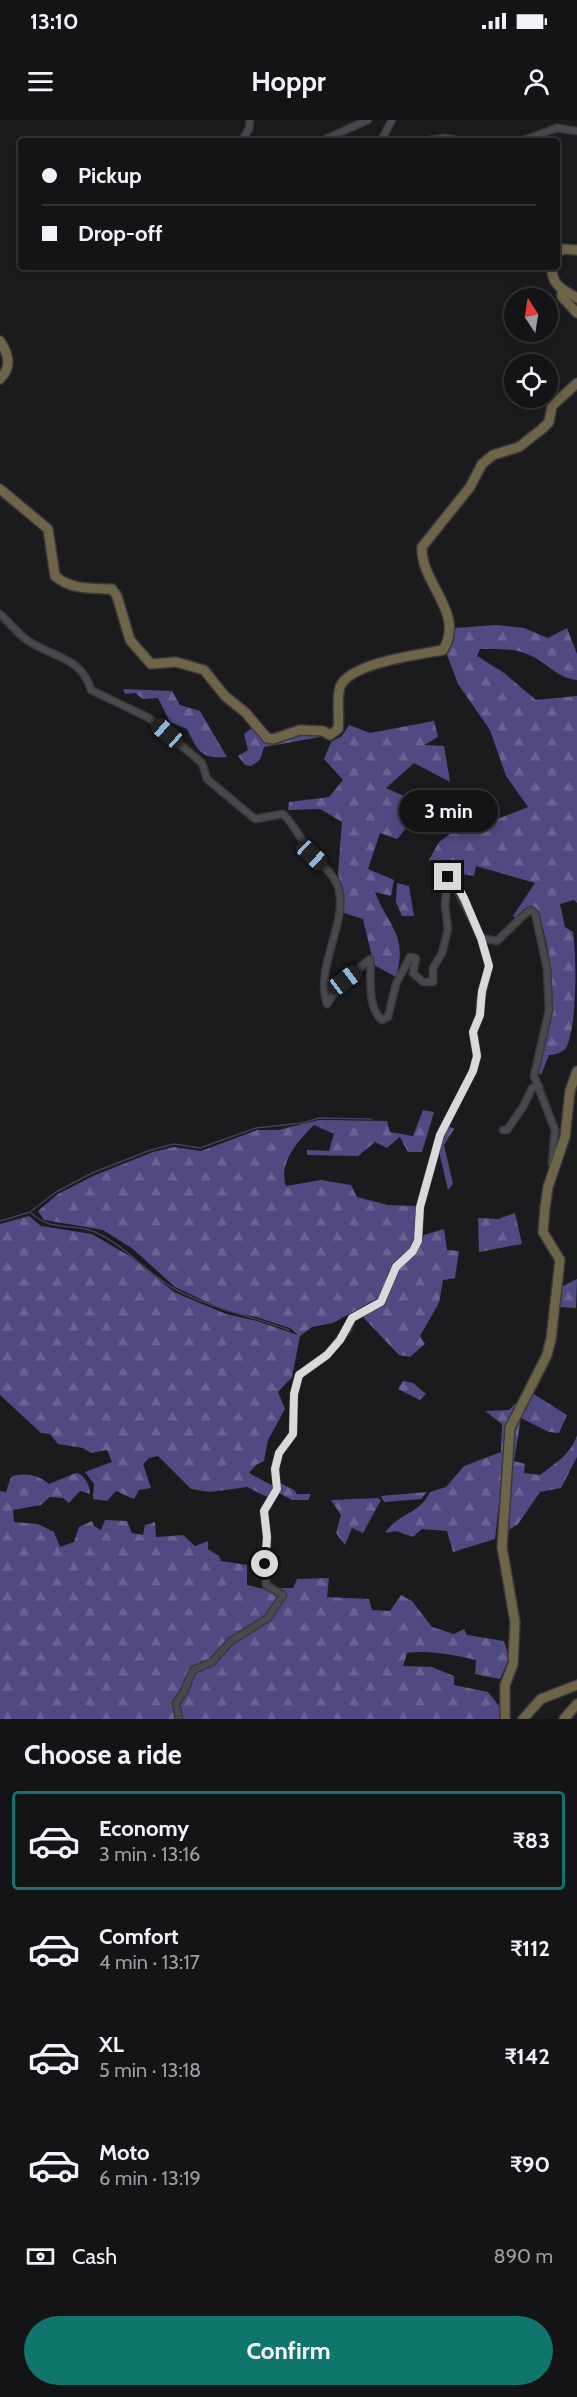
<!DOCTYPE html>
<html lang="en">
<head>
<meta charset="utf-8">
<style>
  :root { --surface:#141416; --page:#1d1d1f; --text:#f1f3f6; --muted:#9d9ea1; --line:#333335; --accent:#0f766e }
  body { margin:0; font-family:Cabin,sans-serif; background:var(--page); color:var(--text); height:100vh; display:flex; flex-direction:column; font-size:22px; white-space:nowrap }
  * { box-sizing:border-box; margin:0 }
  p { font-size:20px; color:var(--muted) }
  .icon { flex:none; width:33px; height:33px; fill:none; stroke:currentColor; stroke-width:2; stroke-linecap:round; stroke-linejoin:round }
  .map { position:relative; height:1599px; overflow:hidden }
  .details { display:flex; flex-direction:column; background:var(--surface); flex:1 }
  .details>* { flex:none }
  .hud { position:absolute; left:18px; top:18px; width:542px; height:132px; border-radius:6px; box-shadow:0 3px 15px #0003,0 0 0 2px var(--line); display:grid; align-content:center; height:132px; padding:0 24px; background:var(--surface) }
  .needle { width:39px; rotate:348deg }
  .fabs { position:absolute; left:504px; top:168px; display:grid; gap:12px }
  .fabs a { display:grid; place-items:center; width:54px; height:54px; border-radius:50%; background:var(--surface); box-shadow:0 3px 15px #0003,0 0 0 2px var(--line); font-size:30px }
  .end { position:absolute; width:27px; height:27px; margin:-14px; border:8px solid #d9d9db; background:#111; box-shadow:0 0 0 3px #111 }
  .from { border-radius:50% }
  .bubble { position:absolute; height:42px; border-radius:21px; background:var(--surface); box-shadow:0 3px 15px #0003,0 0 0 2px var(--line); font-size:20px; font-weight:700; line-height:42px; text-align:center }
  .car { position:absolute; width:18px; height:36px; margin:-18px -9px; border-radius:8px; box-shadow:0 0 4px 2px #0007; background:linear-gradient(#222 24%,#8ab4d8 0 40%,#222 0 76%,#8ab4d8 0 86%,#222 0) }
  .hud b { display:flex; align-items:center; gap:21px; height:57px; font-size:22px }
  .hud b+b { border-top:2px solid var(--line) }
  .hud i { width:15px; height:15px; background:var(--text) }
  ul { padding:0; list-style:none }
  li { display:flex; align-items:center; gap:18px; height:99px; margin:0 12px 9px; padding:0 12px; border:3px solid transparent; border-radius:6px }
  li div { flex:1 }
  li b { display:block; font-size:22px }
  li em { font-style:normal; font-weight:700 }
  li.current { border-color:var(--accent) }
  li>.icon { width:54px; height:54px; stroke-width:1.5 }
  h2 { padding:0 24px; font-size:27px; line-height:72px }
  .pay { display:flex; align-items:center; gap:15px; height:66px; padding:0 24px; font-size:22px }
  .pay p { margin-inline-start:auto }
  .action { display:flex; gap:12px; margin-top:auto; padding:12px 24px }
  .action a { flex:1; height:69px; border-radius:36px; background:var(--accent); color:#fff; font-size:24px; font-weight:700; line-height:69px; text-align:center }
  .status { display:flex; justify-content:space-between; align-items:center; height:42px; padding:0 30px; background:var(--surface); direction:ltr }
  .status svg { height:16px; fill:currentColor }
  header { display:flex; justify-content:space-between; align-items:center; height:78px; padding:0 24px; background:var(--surface); font-size:27px; font-weight:700 }
  .map>svg:first-child { display:block }
</style>
</head>
<body>
<div class="status"><b>13:10</b><svg viewBox="0 0 49 12"><path d="M0 12V9h3v3zM5 12V6h3v6zM10 12V3h3v9zM15 12V0h3v12zM26 1h20v11H26zM47 4h2v5h-2z"/></svg></div>
<header><svg class="icon" aria-label="menu" viewBox="0 0 24 24"><path d="M4 6h16M4 12h16M4 18h16"/></svg>Hoppr<svg class="icon" aria-label="person" viewBox="0 0 24 24"><circle cx="12" cy="8" r="4"/><path d="M4 21q1-7 8-7t8 7"/></svg></header>
<div class="map">
<svg width="577" height="1599" viewBox="0 0 577 1599">
  <defs>
    <pattern id="forest-firs" width="22" height="20" patternUnits="userSpaceOnUse" patternTransform="scale(1.5)"><rect width="22" height="20" fill="#514982"/><path d="M5 1l3.5 6h-7zM16 11l3.5 6h-7z" fill="#696393"/></pattern>
  </defs>
  <rect width="100%" height="100%" fill="#1b1b1e"/>
  <g fill="url(#forest-firs)">
    <path d="M496 505 524 508 548 518 567 508 577 534V560C556 558 546 541 527 534 513 528 495 529 480 529L477 536 504 553 536 580 577 576V783L574 780 560 784 565 807 573 812C577 837 577 908 566 928 562 933 554 935 549 935L541 955 536 951C541 931 548 912 551 892 555 872 548 797 531 787L517 799 513 796 535 763 476 746 474 756 446 751 429 740 439 722 464 704 495 700 528 687 506 656 490 610 458 564 446 532 453 523 454 508Z"/>
    <path d="M123 569 172 571 180 585 200 591 227 637C200 639 198 631 187 609L170 602 158 578 143 579 135 573 125 574Z"/>
    <path d="M434 601 438 617 424 625 444 626 450 662 414 643 386 668 415 681 420 692 397 719 380 713 368 749 394 760 391 776 375 772C389 808 408 814 396 857L374 845 363 799 341 792 342 771 338 753 342 702 320 689 288 690 289 682 329 677 343 660 324 639 331 622 342 616 349 605 370 613Z"/>
    <polygon points="253,607 265,620 303,612 326,616 264,627 260,640 251,646 245,645 238,636 248,630 244,614"/>
    <polygon points="397,763 409,766 414,796 402,796 396,782"/>
    <path d="M423 990 434 992 422 1032H408L400 1017 387 1028 375 1022 358 1036 307 1035V1030L329 1031 334 1014 314 1005C298 1021 278 1042 286 1066L321 1060 351 1065 357 1077 388 1085 417 1086V1110L411 1128 389 1151 380 1177 333 1203 312 1207 300 1216 292 1257 278 1272 285 1289 268 1320 264 1341 256 1345 249 1353 273 1366 269 1378 247 1367 210 1372 191 1369 158 1336 149 1338 143 1344 151 1368 139 1370 134 1379 116 1371 107 1381 93 1379 94 1364 85 1352 112 1342 107 1330 91 1333 83 1328 58 1324 50 1314 41 1313 0 1275V1104L29 1096 41 1106 92 1114 131 1137 174 1172 226 1194 257 1201 298 1215 290 1208 256 1197 226 1191 175 1167 133 1129 103 1110 44 1100 38 1091 58 1074 93 1056 153 1032 174 1027 201 1031 257 1010H278L319 1000 387 1001 390 1012 413 1016Z"/>
    <polygon points="447,1005 454,1009 444,1025 453,1064 448,1070 438,1027"/>
    <polygon points="515,1093 522,1124 479,1132 478,1098 498,1099"/>
    <polygon points="444,1109 447,1130 459,1131 455,1158 443,1160 439,1183 420,1216 425,1224 410,1237 399,1235 361,1195 382,1184 397,1149 415,1133 424,1115"/>
    <polygon points="577,1159 576,1188 558,1187 561,1167"/>
    <polygon points="403,1261 413,1263 426,1274 420,1280 398,1269"/>
    <path d="M532 1273 567 1295 559 1313 549 1312 521 1298 514 1341 525 1344 524 1353 540 1355C556 1343 571 1334 577 1315V1337L561 1368 540 1372 518 1404 504 1413 513 1310Z"/>
    <path d="M516 1283 518 1286 508 1305 495 1419 453 1432 447 1411 422 1409 413 1417 396 1411 385 1413C399 1392 419 1395 430 1372L446 1367 464 1346 501 1332 502 1304 485 1291 509 1290Z"/>
    <path d="M76 1353C85 1355 90 1365 90 1374L80 1371 69 1383 63 1378 50 1377 41 1385 13 1390 14 1402 38 1404 54 1412 60 1427 74 1422 79 1407 92 1401 94 1406 101 1410 105 1400 127 1401 132 1413 143 1415 145 1405 155 1402 156 1417 183 1415 195 1426 208 1421V1429L219 1436 221 1441 247 1445V1465L277 1472 280 1476 267 1497 256 1502 218 1537 196 1546 173 1582 177 1599H0V1371L6 1372 11 1357C24 1352 39 1355 49 1364Z"/>
    <polygon points="278,1362 294,1370 297,1374 311,1374 308,1380 292,1380 279,1373"/>
    <polygon points="427,1372 421,1379 384,1382 381,1376"/>
    <polygon points="377,1378 381,1380 363,1413 352,1408 345,1425 336,1413 341,1395 331,1380"/>
    <path d="M329 1458 327 1477 369 1479 372 1490 390 1491 401 1475 412 1481 432 1507 454 1514 464 1509 467 1515 504 1521 509 1538 500 1559 475 1554 476 1540C453 1535 431 1530 407 1533L403 1546 432 1547 454 1556V1565L488 1572 500 1587V1599H182L179 1585 196 1551 220 1539 234 1522 269 1499 284 1475 278 1468H293L297 1459Z"/>
  </g>
  <g fill="none" stroke-linecap="round" stroke-linejoin="round">
    <g stroke="#41415e" stroke-width="1.5">
      <path d="M31 1093C53 1113 72 1102 95 1112 127 1126 147 1155 177 1170 213 1189 251 1196 289 1210"/>
      <polyline points="0,1101 30,1092 56,1072 92,1053 151,1030 174,1024 200,1028 256,1008 302,1003 319,998 372,999"/>
    </g>
    <g stroke="#39393b" stroke-width="9">
      <g id="street">
        <polyline points="241,21 249,9 250,0"/>
        <polyline points="321,21 368,0"/>
        <polyline points="381,21 392,0"/>
        <polyline points="424,21 445,18 461,21"/>
        <polyline points="521,21 557,8 577,11"/>
        <path d="M0 494C9 502 17 513 27 520 51 537 82 537 91 570L149 598 202 643 207 659 255 699 283 694C294 704 301 720 310 732 319 743 331 750 337 764 351 800 314 844 327 884L338 867 370 839C372 857 366 886 382 900L388 897 396 864 410 837 416 838 413 853 423 862H433V848L442 833 448 809 445 785 447 763 451 757 481 818 489 846 480 882V895L473 912 477 936 473 951 440 1015 420 1087 418 1121 413 1131 396 1147 381 1182 352 1198 348 1209 327 1235 299 1255 294 1274 293 1314 279 1333 275 1349 277 1369 264 1391 267 1417 266 1465 283 1475 268 1498 231 1521 212 1542 193 1550 184 1572 176 1583 179 1599"/>
        <polyline points="481,818 497,821 526,793 531,790 535,793 547,849 549,890 534,956 555,1010 552,1044"/>
        <polyline points="503,1010 507,1010 523,987 532,968 539,966"/>
      </g>
    </g>
    <g stroke="#39393b" stroke-width="12">
      <g id="secondary">
        <polyline points="556,135 562,129 577,130"/>
        <path d="M552 147C551 165 563 170 577 178"/>
        <polyline points="562,170 562,177 577,193"/>
        <path d="M0 221C9 235 12 247 0 259"/>
        <path d="M0 369 48 409 55 456C71 470 91 468 112 469L117 476 130 520 151 544 176 542 204 550 225 576 246 593 267 618 273 619 300 610 323 611 330 615 338 609C340 595 336 580 340 567 349 543 421 534 443 530 466 493 420 463 422 427L470 367 482 344 493 335 519 327 542 309 549 302 552 286 577 263"/>
        <polyline points="505,1599 505,1565 513,1544 515,1502 502,1427 510,1308 547,1235 551,1219 560,1140 543,1112 545,1088 548,1067 565,1017 570,971 577,951"/>
        <polyline points="523,1599 541,1579 577,1565"/>
        <polyline points="564,1599 577,1584"/>
      </g>
    </g>
    <use href="#street" stroke="#49484c" stroke-width="6"/>
    <use href="#secondary" stroke="#6e6447" stroke-width="9"/>
  </g>
  <g fill="none" stroke-linecap="round" stroke-linejoin="round">
    <polyline stroke="#d9d9db" stroke-width="8" points="265,1444 267,1417 264,1391 277,1369 275,1349 279,1333 293,1314 294,1274 299,1255 327,1235 340,1220 352,1198 381,1182 396,1147 413,1131 418,1121 420,1087 440,1015 473,951 477,936 473,912 480,895 482,871 489,846 481,818 464,778 454,760 448,757"/>
  </g>
</svg>
<div class="fabs">
<a><svg class="needle" viewBox="-14 -14 28 28"><path d="M0-13l5 13h-10z" fill="#e53935"/><path d="M0 13l5-13h-10z" fill="#9d9ea1"/></svg></a>
<a><svg class="icon" aria-label="locate" viewBox="0 0 24 24"><circle cx="12" cy="12" r="6"/><path d="M12 2v4M12 18v4M2 12h4M18 12h4"/></svg></a>
</div>
<i class="end from" style="left:265px;top:1444px"></i>
<i class="end" style="left:448px;top:757px"></i>
<div class="bubble" style="left:399px;top:670px;width:99px">3 min</div>
<i class="car" style="left:167px;top:613px;rotate:311deg"></i>
<i class="car" style="left:312px;top:735px;rotate:133deg"></i>
<i class="car" style="left:345px;top:860px;rotate:53deg"></i>
<div class="hud">
<b><i class="from"></i>Pickup</b>
<b><i></i>Drop-off</b>
</div>
</div>
<section class="details">
<h2>Choose a ride</h2>
<ul>
<li class="current"><svg class="icon" aria-label="car" viewBox="0 0 24 24"><path d="M5 17H2v-5l4-1 3-4h7l3 4 3 1v5h-3M9 17h6M6 11h13"/><circle cx="7" cy="17" r="2"/><circle cx="17" cy="17" r="2"/></svg><div><b>Economy</b><p>3 min · 13:16</p></div><em>₹83</em></li>
<li><svg class="icon" aria-label="car" viewBox="0 0 24 24"><path d="M5 17H2v-5l4-1 3-4h7l3 4 3 1v5h-3M9 17h6M6 11h13"/><circle cx="7" cy="17" r="2"/><circle cx="17" cy="17" r="2"/></svg><div><b>Comfort</b><p>4 min · 13:17</p></div><em>₹112</em></li>
<li><svg class="icon" aria-label="car" viewBox="0 0 24 24"><path d="M5 17H2v-5l4-1 3-4h7l3 4 3 1v5h-3M9 17h6M6 11h13"/><circle cx="7" cy="17" r="2"/><circle cx="17" cy="17" r="2"/></svg><div><b>XL</b><p>5 min · 13:18</p></div><em>₹142</em></li>
<li><svg class="icon" aria-label="car" viewBox="0 0 24 24"><path d="M5 17H2v-5l4-1 3-4h7l3 4 3 1v5h-3M9 17h6M6 11h13"/><circle cx="7" cy="17" r="2"/><circle cx="17" cy="17" r="2"/></svg><div><b>Moto</b><p>6 min · 13:19</p></div><em>₹90</em></li>
</ul>
<div class="pay"><svg class="icon" aria-label="cash" viewBox="0 0 24 24"><path d="M3 7h18v10H3z"/><circle cx="12" cy="12" r="2"/></svg>Cash<p>890 m</p></div>
<div class="action"><a>Confirm</a></div>
</section>
</body>
</html>
